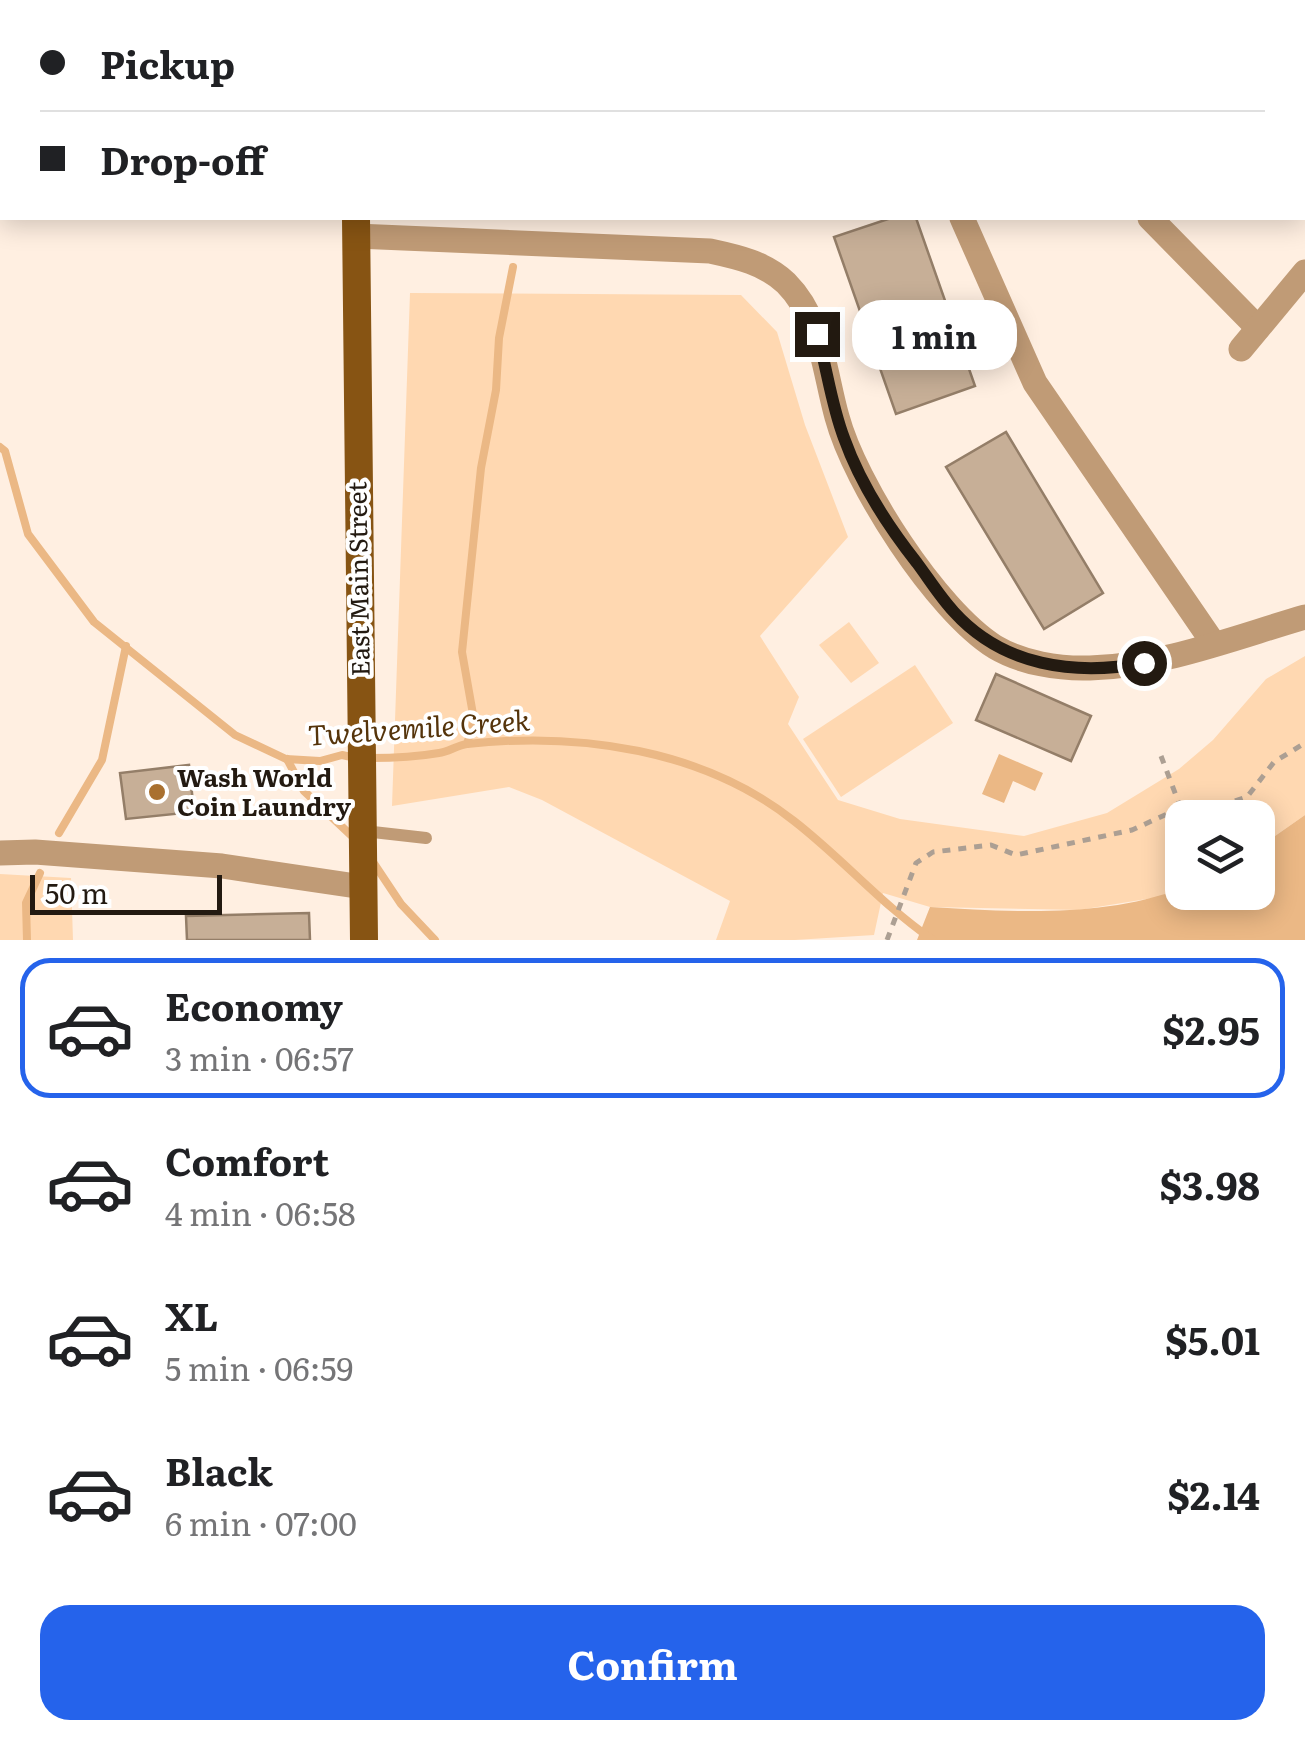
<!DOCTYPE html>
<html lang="en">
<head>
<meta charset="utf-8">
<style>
  :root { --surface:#fff; --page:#f6f6f6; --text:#202124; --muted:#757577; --line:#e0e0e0; --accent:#2563eb }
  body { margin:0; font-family:Literata,serif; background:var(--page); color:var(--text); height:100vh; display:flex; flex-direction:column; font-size:38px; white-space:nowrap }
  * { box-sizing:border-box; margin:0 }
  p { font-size:32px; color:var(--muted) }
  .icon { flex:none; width:55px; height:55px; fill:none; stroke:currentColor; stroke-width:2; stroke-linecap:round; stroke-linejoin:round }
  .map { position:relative; height:940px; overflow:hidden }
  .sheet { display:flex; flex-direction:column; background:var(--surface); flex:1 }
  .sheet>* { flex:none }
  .banner { position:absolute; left:0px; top:0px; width:1305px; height:220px; box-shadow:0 5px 25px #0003; display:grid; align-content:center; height:220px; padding:0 40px; background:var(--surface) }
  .fabs { position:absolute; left:1165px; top:800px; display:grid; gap:20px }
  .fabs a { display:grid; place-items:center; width:110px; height:110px; border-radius:20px; background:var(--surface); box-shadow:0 5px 25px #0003; font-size:50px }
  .scale { position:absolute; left:30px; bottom:25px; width:192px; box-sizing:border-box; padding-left:10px; border:5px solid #231a11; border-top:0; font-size:28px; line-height:35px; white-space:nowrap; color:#231a11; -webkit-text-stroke:8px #fff; paint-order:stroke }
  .end { position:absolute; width:45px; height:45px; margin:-22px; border:12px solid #231a11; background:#fff; box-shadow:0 0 0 5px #fff }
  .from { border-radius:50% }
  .bubble { position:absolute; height:70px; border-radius:30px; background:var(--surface); box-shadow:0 5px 25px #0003; font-size:32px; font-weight:700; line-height:70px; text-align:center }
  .banner b { display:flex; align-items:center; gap:35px; height:95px; font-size:38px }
  .banner b+b { border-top:2px solid var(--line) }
  .banner i { width:25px; height:25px; background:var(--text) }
  ul { padding:18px 0 0; list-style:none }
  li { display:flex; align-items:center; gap:30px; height:140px; margin:0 20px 15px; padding:0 20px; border:5px solid transparent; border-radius:30px }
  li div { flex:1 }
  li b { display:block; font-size:38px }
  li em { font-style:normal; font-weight:700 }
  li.selected { border-color:var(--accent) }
  li>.icon { width:90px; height:90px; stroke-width:1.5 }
  .primary-button { display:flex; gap:20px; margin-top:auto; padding:20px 40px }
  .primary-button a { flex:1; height:115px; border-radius:30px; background:var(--accent); color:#fff; font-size:40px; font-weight:700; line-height:115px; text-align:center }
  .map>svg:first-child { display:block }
</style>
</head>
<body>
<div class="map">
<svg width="1305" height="940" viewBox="0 0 1305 940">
  <rect width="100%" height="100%" fill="#ffefe1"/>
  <g fill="#ffd8b1">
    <polygon points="410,293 741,295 777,332 805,425 848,537 760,636 799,697 788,724 838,800 900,819 1024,836 1107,813 1179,769 1213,740 1266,679 1305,656 1305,815 1258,848 1258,818 1182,818 1182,888 1159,897 1079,910 930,907 883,893 874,935 795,940 716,940 730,901 542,800 509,787 392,806"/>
    <polygon points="849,622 879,663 851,683 819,645"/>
    <polygon points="915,665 953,723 841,797 803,739"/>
    <polygon points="0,874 71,878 73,940 0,940"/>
  </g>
  <g fill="#ebb885">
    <polygon points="999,754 1043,773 1035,791 1013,781 1004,803 982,794"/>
    <path d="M1305 815V940H917L930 907C1013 912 1104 918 1182 888V892H1258V848Z"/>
  </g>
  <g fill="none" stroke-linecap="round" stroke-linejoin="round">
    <g stroke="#ebb885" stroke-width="8">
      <polyline points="618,2 620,0"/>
      <polyline points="0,447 5,451 28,534 94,622 235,735 286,759 320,761 342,755 356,758"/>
      <polyline points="467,744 474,720 462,652 481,468 496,390 499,338 513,267"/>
      <path d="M370 758C393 758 416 757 439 753 448 752 458 745 467 744 580 732 703 749 794 821 843 859 882 905 933 940"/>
      <polyline points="287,759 304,791 355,839"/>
      <polyline points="59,833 102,760 126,646"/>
      <polyline points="373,862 401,904 435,940"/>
      <polyline points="27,940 26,903 40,873"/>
    </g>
  </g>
  <g fill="#c7af97" stroke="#947e68" stroke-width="2.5">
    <rect x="228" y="0" width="47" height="2"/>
    <rect x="459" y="0" width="94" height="2"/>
    <polygon points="891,218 916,218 975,386 896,414 834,237"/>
    <polygon points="1006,432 1103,593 1044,629 946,467"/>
    <polygon points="996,674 1091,716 1071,761 976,720"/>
    <polygon points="189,765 194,812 126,819 120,773"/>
    <polygon points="309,913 310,940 187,940 186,916"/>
  </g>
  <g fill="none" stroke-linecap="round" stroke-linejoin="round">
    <g stroke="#ac9f93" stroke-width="5" stroke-dasharray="8 8" stroke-linecap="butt">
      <polyline points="1161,756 1180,806"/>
      <polyline points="887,940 916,863 933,852 991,845 1016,855 1132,830 1191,803 1226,804 1247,797 1274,762 1305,743"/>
    </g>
    <polyline stroke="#c09b76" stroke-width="12" points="364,831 426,838"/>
    <g stroke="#c09b76" stroke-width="25">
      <polyline points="1052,2 1053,0"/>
      <polyline points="962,218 1035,383 1214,644"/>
      <polyline points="1150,218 1258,328"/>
      <path d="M356 236 710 251C738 257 765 263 786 283 822 319 824 371 837 417 855 484 936 610 995 647 1022 663 1059 669 1090 668 1163 666 1236 637 1305 617"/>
      <polyline points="1241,349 1305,272"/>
      <polyline points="0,853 35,852 222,866 363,887"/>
    </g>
    <g stroke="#875413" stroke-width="28">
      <polyline points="354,0 354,2"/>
      <polyline points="356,218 364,940"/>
    </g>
  </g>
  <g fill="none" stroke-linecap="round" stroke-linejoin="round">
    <path stroke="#231a11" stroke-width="12" d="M817 334C827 368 831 404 844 438 860 483 887 525 917 563 929 579 940 597 954 612 1003 666 1074 676 1144 663"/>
  </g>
  <circle fill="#a9702f" stroke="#fff" stroke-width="4" cx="157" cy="792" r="10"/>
  <g text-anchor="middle" stroke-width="8" stroke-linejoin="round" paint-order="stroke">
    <g font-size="25" fill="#231a11" stroke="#fff">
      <text transform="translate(359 579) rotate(-91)" y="9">East Main Street</text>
    </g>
    <g font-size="25" font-weight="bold" fill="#231a11" stroke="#fff" text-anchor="start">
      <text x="177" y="787">Wash World<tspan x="177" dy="29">Coin Laundry</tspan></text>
    </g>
    <g font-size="28" font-style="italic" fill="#55340b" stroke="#fff">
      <text transform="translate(419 728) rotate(-4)" y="10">Twelvemile Creek</text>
    </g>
  </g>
</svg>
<div class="fabs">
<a><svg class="icon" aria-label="layers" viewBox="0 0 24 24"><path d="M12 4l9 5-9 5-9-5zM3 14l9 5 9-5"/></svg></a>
</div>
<div class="scale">50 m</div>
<i class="end from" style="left:1144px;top:663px"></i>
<i class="end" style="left:817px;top:334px"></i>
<div class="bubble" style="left:852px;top:300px;width:165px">1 min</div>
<div class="banner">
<b><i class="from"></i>Pickup</b>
<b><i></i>Drop-off</b>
</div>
</div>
<section class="sheet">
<ul>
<li class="selected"><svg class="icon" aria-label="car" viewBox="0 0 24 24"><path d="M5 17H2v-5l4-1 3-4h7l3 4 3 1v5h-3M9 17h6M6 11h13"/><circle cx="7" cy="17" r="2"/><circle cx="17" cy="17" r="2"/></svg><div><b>Economy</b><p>3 min · 06:57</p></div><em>$2.95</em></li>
<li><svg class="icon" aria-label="car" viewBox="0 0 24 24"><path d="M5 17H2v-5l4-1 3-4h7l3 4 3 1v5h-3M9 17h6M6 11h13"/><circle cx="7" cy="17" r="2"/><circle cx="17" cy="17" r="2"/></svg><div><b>Comfort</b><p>4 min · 06:58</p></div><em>$3.98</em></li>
<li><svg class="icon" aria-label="car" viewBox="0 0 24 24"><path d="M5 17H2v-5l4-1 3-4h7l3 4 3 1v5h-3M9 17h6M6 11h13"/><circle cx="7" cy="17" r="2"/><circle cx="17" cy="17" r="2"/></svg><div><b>XL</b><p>5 min · 06:59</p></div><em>$5.01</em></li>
<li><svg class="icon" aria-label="car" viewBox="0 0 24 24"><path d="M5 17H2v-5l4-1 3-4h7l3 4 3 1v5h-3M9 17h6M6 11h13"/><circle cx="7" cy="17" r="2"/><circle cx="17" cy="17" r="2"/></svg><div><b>Black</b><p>6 min · 07:00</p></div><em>$2.14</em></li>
</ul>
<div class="primary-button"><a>Confirm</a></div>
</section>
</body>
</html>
